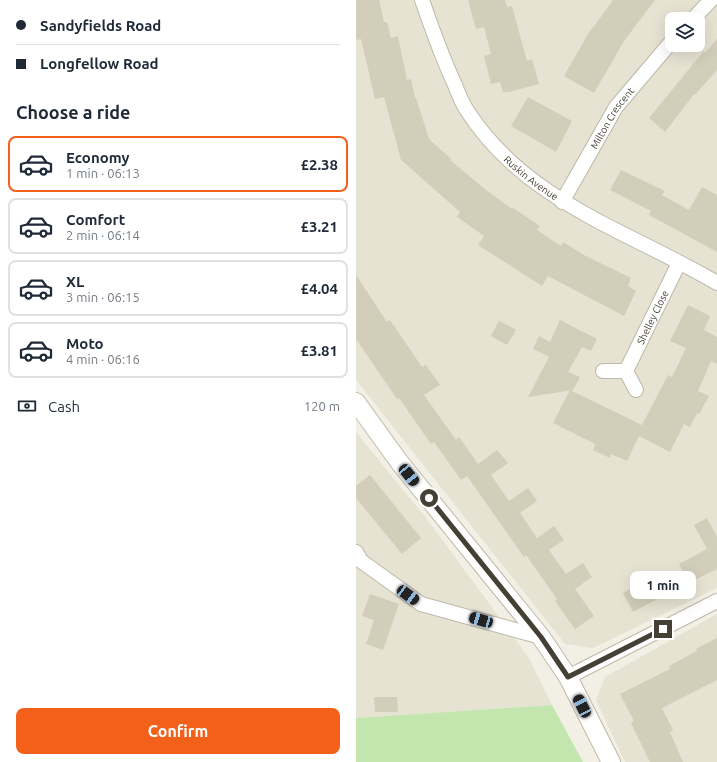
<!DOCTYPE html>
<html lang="en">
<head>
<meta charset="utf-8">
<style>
  :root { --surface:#fff; --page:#f2f2f3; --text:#1f2937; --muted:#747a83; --line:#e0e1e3; --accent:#f3601a }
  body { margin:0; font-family:Ubuntu,sans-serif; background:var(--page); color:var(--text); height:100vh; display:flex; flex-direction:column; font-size:15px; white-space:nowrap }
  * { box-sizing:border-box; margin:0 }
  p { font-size:13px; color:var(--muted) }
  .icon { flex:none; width:22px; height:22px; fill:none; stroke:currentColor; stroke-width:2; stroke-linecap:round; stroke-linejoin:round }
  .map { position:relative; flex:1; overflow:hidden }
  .side { display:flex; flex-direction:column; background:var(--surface); width:356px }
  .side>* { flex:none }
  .guide { display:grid; align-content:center; height:88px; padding:0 16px; background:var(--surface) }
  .buttons { position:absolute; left:309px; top:12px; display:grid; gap:8px }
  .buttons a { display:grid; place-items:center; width:40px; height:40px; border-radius:8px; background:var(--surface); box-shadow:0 4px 16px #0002; font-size:20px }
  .end { position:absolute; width:18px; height:18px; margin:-9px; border:5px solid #444035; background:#fff; box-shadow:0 0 0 2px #fff }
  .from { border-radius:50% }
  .bubble { position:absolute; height:28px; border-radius:8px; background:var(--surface); box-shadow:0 4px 16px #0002; font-size:13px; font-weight:600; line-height:28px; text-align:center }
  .car { position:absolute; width:12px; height:24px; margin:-12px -6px; border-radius:5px; box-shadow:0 0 3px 1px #0007; background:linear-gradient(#222 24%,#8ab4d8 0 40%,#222 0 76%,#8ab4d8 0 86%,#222 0) }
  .guide b { display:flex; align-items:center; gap:14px; height:38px; font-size:15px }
  .guide b+b { border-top:1px solid var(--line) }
  .guide i { width:10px; height:10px; background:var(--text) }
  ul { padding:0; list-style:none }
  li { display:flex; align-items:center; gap:12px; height:56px; margin:0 8px 6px; padding:0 8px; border:2px solid var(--line); border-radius:8px }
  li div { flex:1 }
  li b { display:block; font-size:15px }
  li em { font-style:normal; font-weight:600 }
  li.on { border-color:var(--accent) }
  li>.icon { width:36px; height:36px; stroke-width:1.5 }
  h2 { padding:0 16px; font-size:18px; line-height:48px }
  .pay { display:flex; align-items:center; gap:10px; height:44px; padding:0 16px; font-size:15px }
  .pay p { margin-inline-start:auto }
  .button { display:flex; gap:8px; margin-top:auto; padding:8px 16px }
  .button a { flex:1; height:46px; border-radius:8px; background:var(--accent); color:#fff; font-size:16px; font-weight:600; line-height:46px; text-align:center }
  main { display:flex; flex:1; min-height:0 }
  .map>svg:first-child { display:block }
</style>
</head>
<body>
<main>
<section class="side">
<div class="guide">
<b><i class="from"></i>Sandyfields Road</b>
<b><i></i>Longfellow Road</b>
</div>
<h2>Choose a ride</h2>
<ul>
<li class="on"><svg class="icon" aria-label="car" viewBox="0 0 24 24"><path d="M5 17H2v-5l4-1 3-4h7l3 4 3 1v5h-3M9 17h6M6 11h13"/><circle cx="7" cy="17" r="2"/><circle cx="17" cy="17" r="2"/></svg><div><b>Economy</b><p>1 min · 06:13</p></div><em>£2.38</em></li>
<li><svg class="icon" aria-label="car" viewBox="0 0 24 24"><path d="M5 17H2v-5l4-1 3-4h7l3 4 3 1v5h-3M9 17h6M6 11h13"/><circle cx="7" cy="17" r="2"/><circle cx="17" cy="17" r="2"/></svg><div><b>Comfort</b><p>2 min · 06:14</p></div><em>£3.21</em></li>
<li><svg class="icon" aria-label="car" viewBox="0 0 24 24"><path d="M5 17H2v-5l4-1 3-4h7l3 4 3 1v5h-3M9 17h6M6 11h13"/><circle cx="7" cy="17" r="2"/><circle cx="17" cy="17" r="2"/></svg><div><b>XL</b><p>3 min · 06:15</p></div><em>£4.04</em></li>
<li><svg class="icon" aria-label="car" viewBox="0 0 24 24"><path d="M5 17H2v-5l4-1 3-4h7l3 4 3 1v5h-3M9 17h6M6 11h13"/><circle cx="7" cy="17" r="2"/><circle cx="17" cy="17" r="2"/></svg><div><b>Moto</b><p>4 min · 06:16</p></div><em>£3.81</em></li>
</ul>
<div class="pay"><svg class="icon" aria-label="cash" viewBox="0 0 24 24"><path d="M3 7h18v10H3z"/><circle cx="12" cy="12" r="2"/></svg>Cash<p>120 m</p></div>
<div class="button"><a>Confirm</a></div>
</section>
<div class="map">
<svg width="361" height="762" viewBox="0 0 361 762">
  <rect width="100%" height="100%" fill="#f2f0e5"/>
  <g fill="#e6e3d3" fill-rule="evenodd">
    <path d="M0 0H361V588L237 648 209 644 0 380ZM316 19H342V45H316Z"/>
    <polygon points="0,432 74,523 173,658 196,705 0,718"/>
    <polygon points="361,614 361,762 269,762 240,700 249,677"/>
  </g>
  <polygon fill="#c3e5ae" points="196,705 227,762 0,762 0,718"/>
  <g fill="#d3ceba">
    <polygon points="0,0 23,0 28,22 31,22 35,38 42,36 51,80 55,79 59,98 60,98 73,139 95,159 94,160 130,190 156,209 157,208 184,226 181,230 205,246 207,242 228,255 275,278 272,286 280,291 268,316 192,276 186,286 122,245 128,236 101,217 104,212 45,160 28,97 19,99 5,39 0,40"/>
    <polygon points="112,0 149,0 151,7 156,6 171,61 176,59 183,84 153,92 147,92 144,82 135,84 128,56 135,54 128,27 120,29"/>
    <polygon points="257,0 299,0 268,41 238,93 208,76 235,29 236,29"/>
    <polygon points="361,39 361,70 339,95 338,94 309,132 293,118 347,52 349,53"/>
    <polygon points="172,97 216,121 200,152 155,126"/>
    <polygon points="265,170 309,191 306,195 333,210 346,187 361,195 361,252 293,215 295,211 254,190"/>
    <polygon points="0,275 31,322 34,320 66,367 70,365 84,385 68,395 100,440 103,437 122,464 141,450 152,463 135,475 153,501 172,488 181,501 164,513 181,538 198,526 208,540 193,550 210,574 227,563 236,577 219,589 238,616 219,629 199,601 201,599 170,555 168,557 111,476 105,480 78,442 75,444 43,398 41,399 0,339"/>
    <polygon points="332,305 354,316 348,330 361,337 361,364 355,361 342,391 353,396 343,414 341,413 334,427 328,424 314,452 283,436 271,461 255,454 254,458 237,450 239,444 197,423 214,390 286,425 312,375 316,377 330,348 314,341"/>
    <polygon points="204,320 241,339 235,351 226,347 212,372 224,377 217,390 172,397 193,357 177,349 183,336 194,342"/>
    <polygon points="143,321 160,330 151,345 135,336"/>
    <polygon points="14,475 65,538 46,554 0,498 0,486"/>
    <polygon points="351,518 361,537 361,569 333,583 323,564 351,549 338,525"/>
    <polygon points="297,577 307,596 277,612 267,593"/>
    <polygon points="14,594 43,604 27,650 10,644 18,620 6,616"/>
    <polygon points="361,638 361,680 306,708 317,730 314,732 327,762 294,762 275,723 278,721 264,694 314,669 313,666 341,651 340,649"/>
    <polygon points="18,697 41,697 42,712 19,712"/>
  </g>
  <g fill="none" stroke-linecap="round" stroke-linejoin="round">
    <g stroke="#bdb9a8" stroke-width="16">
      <g id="minor">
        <path id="s1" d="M66 0C76 29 86 57 99 85 102 93 106 102 110 109 169 202 271 230 361 283"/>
        <polyline points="337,19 355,0"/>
        <path id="s2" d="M206 202 260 107 316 41"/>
        <polyline points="247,371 270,371 280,390"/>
        <path id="s3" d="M270 371 323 263"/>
        <polyline points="0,552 5,561 65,604 185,637"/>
        <polyline points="212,677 361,601"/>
      </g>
    </g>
    <g stroke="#bdb9a8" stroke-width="20">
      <polyline id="tertiary" points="0,402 44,463 185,637 212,677 255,762"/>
    </g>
    <use href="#minor" stroke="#fff" stroke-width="14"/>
    <use href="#tertiary" stroke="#fff" stroke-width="18"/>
  </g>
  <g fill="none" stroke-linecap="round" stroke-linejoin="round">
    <polyline stroke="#444035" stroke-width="5" points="73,498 185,637 212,677 307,629"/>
  </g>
  <g text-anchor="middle" stroke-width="3" stroke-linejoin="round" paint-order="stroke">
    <g font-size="10" fill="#444035" stroke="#fff">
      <text dy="4" stroke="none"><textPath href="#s2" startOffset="98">Milton Crescent</textPath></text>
      <text dy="4" stroke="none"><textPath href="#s1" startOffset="213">Ruskin Avenue</textPath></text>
      <text dy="4" stroke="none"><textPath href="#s3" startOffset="60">Shelley Close</textPath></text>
    </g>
  </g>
</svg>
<div class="buttons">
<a><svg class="icon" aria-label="layers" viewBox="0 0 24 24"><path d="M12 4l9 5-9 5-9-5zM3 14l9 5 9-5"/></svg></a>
</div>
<i class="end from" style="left:73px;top:498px"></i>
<i class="end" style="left:307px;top:629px"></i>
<div class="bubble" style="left:274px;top:571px;width:66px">1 min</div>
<i class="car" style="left:53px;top:475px;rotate:141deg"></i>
<i class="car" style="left:52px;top:595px;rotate:126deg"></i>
<i class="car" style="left:125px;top:620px;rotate:286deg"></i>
<i class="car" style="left:226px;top:706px;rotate:333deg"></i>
</div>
</main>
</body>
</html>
